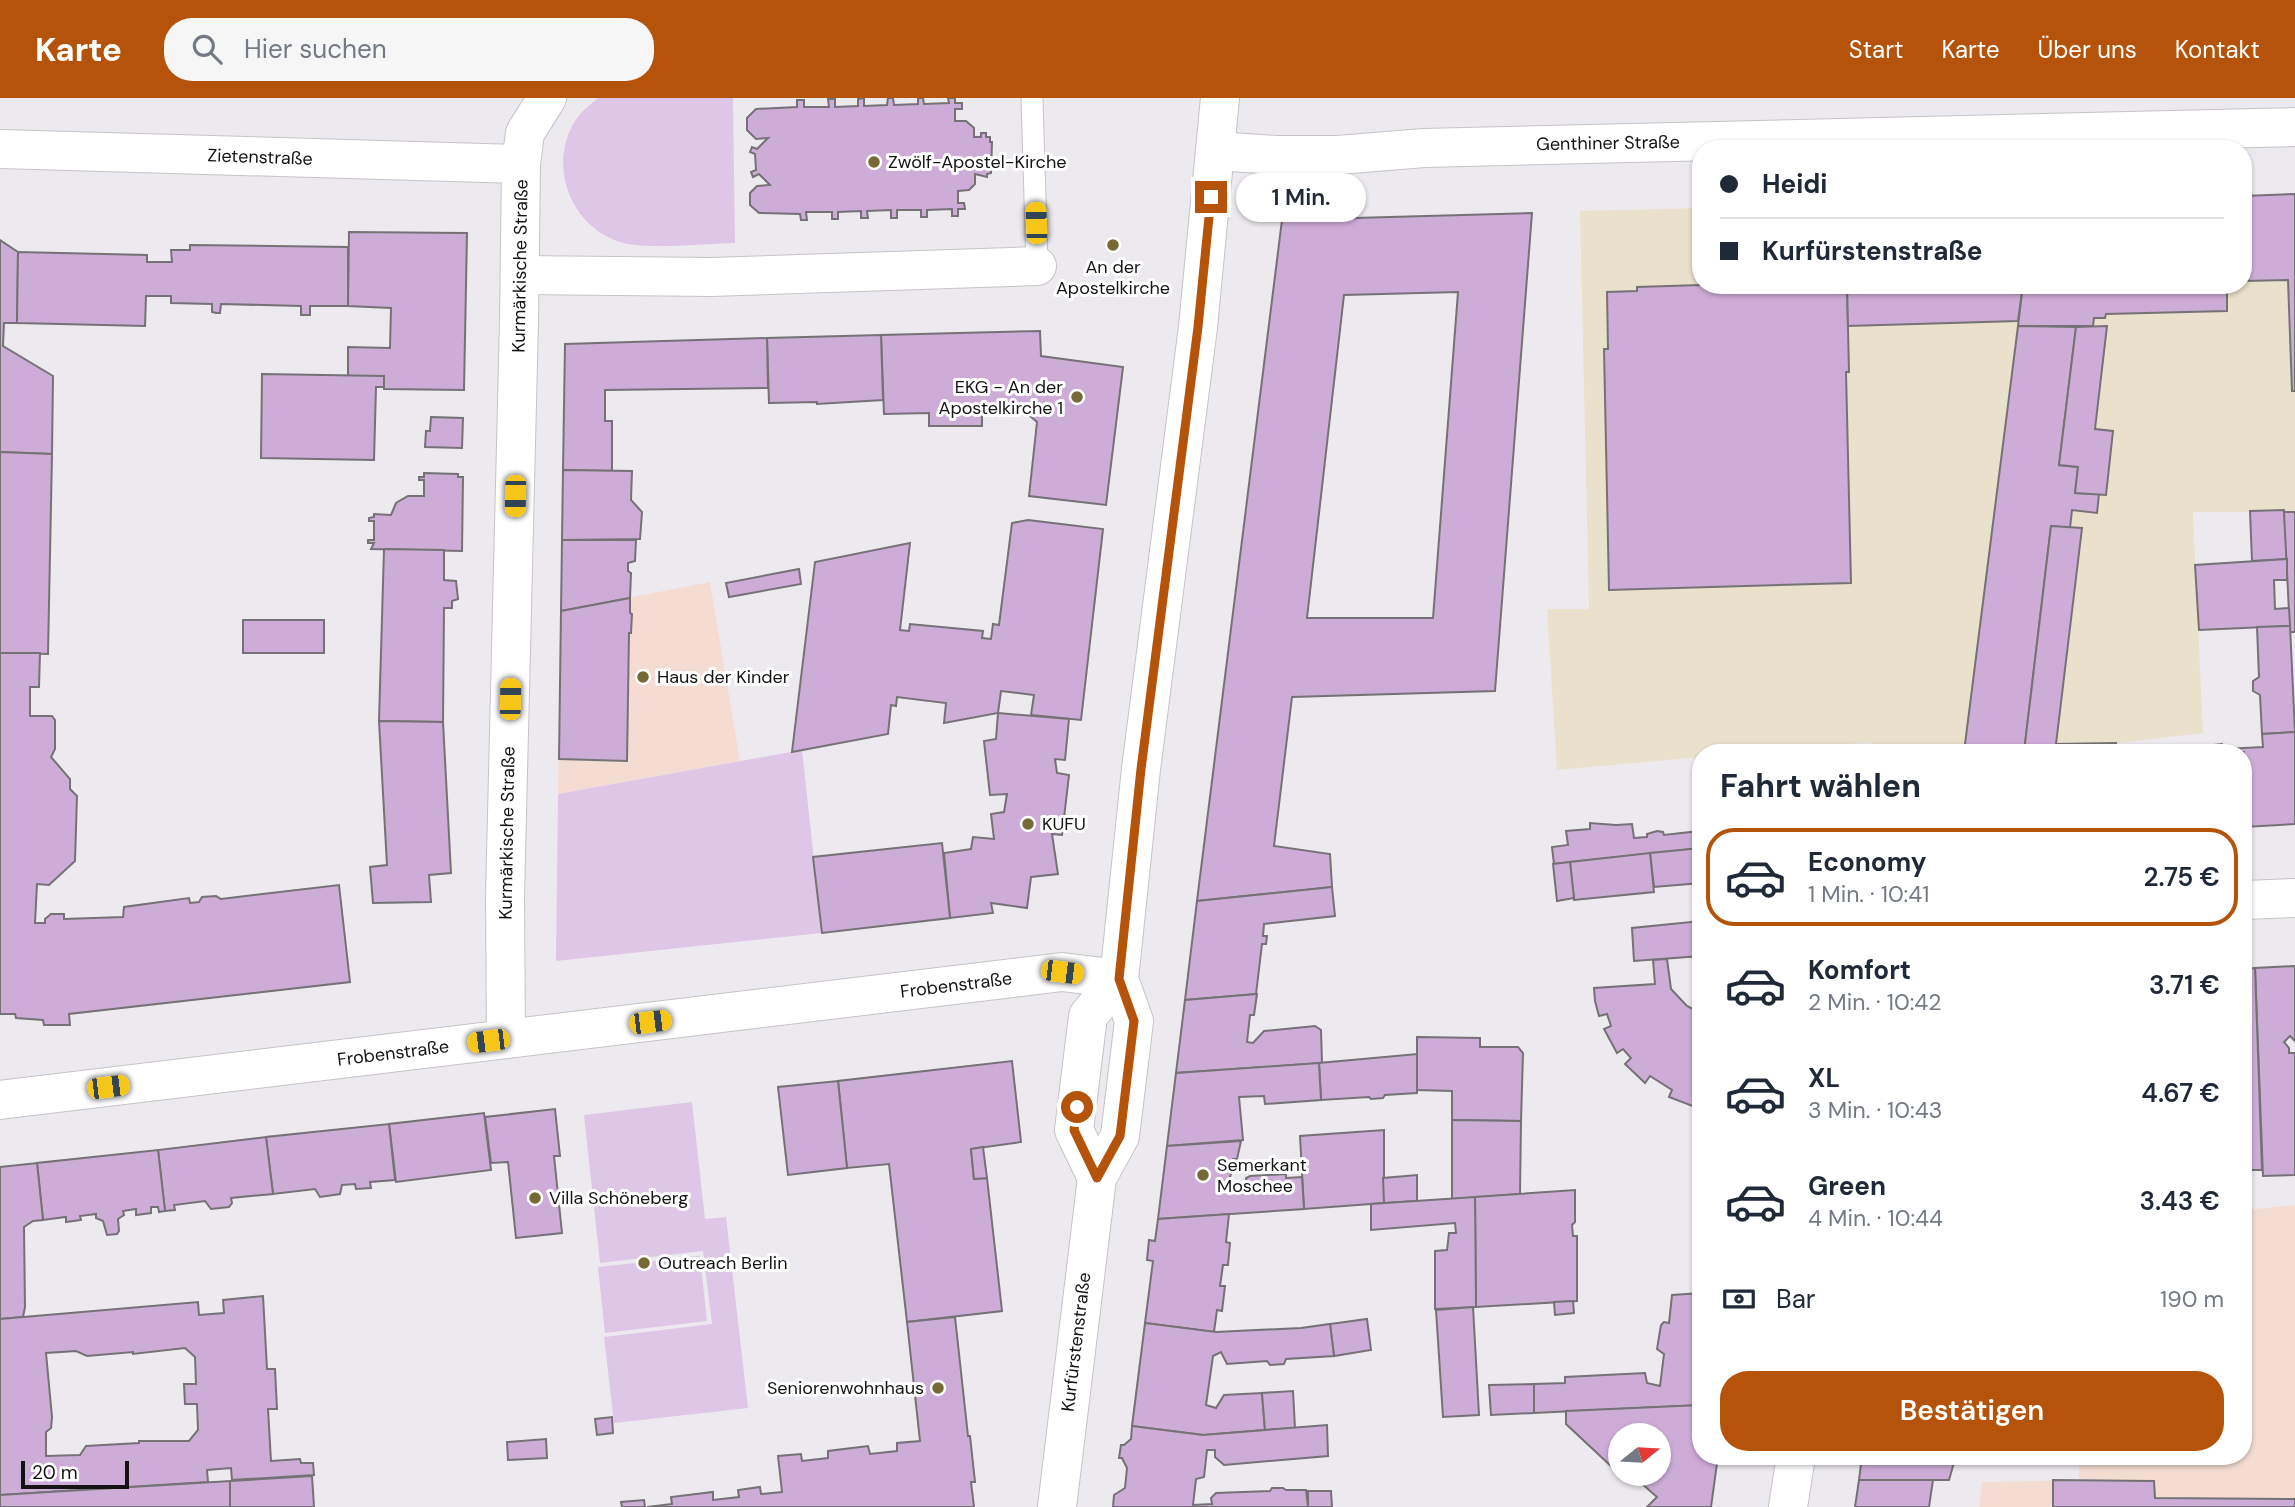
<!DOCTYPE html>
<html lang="de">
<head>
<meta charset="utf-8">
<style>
  :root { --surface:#fff; --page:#f6f6f7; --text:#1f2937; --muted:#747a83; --line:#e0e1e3; --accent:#b45309 }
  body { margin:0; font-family:"DM Sans",sans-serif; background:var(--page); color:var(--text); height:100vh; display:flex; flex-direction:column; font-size:26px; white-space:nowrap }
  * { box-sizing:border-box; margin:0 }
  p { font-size:23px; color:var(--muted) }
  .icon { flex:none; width:38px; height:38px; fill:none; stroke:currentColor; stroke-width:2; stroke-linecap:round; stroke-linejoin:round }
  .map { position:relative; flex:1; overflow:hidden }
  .panel { position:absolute; left:1692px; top:646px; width:560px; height:721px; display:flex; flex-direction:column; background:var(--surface); border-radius:28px; box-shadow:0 2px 5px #0004 }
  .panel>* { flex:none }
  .hud { position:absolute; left:1692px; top:42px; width:560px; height:154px; border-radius:28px; box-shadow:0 2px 5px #0004; display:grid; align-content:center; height:154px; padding:0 28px; background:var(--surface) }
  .needle { width:46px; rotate:72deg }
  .tools { position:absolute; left:1608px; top:1325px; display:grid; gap:14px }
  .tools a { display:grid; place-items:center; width:63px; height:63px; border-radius:50%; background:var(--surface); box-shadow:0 2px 5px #0004; font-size:35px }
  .scale { position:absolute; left:21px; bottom:18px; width:108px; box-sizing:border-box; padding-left:7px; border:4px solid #151415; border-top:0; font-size:19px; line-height:24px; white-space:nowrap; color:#151415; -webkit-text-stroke:5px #fff; paint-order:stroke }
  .end { position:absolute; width:32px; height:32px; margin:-16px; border:9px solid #b45309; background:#fff; box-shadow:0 0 0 4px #fff }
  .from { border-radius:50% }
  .bubble { position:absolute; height:49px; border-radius:24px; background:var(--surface); box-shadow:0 2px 5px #0004; font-size:23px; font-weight:600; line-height:49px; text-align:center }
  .car { position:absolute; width:21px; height:42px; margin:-21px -10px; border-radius:9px; box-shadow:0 0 5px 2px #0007; background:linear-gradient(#f5c518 24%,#345 0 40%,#f5c518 0 76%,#345 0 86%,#f5c518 0) }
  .hud b { display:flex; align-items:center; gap:24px; height:66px; font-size:26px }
  .hud b+b { border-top:2px solid var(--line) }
  .hud i { width:18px; height:18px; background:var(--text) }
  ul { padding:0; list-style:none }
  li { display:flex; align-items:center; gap:21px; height:98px; margin:0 14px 10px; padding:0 14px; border:4px solid transparent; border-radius:28px }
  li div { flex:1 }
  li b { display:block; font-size:26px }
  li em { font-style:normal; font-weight:600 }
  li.active { border-color:var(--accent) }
  li>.icon { width:63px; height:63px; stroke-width:1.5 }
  h2 { padding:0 28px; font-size:32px; line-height:84px }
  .pay { display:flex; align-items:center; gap:18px; height:77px; padding:0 28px; font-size:26px }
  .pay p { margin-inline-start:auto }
  .cta { display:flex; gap:14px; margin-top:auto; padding:14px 28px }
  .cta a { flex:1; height:80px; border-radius:28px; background:var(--accent); color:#fff; font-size:28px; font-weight:600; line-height:80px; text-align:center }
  header { display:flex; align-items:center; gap:42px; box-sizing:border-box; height:98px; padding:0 35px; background:var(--accent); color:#fff }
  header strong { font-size:33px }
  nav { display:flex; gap:38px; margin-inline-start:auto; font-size:24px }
  .search { width:490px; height:63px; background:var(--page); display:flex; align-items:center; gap:18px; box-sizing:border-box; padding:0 24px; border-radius:28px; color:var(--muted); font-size:26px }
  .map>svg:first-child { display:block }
</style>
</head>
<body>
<header>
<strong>Karte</strong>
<div class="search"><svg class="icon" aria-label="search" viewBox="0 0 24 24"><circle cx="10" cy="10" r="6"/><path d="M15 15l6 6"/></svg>Hier suchen</div>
<nav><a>Start</a><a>Karte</a><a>Über uns</a><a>Kontakt</a></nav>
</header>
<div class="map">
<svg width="2295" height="1409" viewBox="0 0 2295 1409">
  <rect width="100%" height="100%" fill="#edeaef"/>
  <polygon fill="#eae1cc" points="2295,96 2295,414 2193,414 2203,635 2117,645 2117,654 1871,654 1871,644 1755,654 1701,654 1701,659 1557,672 1547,511 1589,511 1580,113 1701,110 1701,187 2244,187 2244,97"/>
  <g fill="#f4dcd3">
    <polygon points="710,484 740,663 558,696 561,513"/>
    <polygon points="2295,1107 2295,1409 1979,1409 1982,1384 2079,1382 2079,1358 2244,1358 2244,1112"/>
  </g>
  <g fill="#dec7e6">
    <path d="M598 0H733L735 145C703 146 658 151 628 146 573 135 546 69 575 23 581 13 590 7 598 0Z"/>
    <polygon points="802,652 822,835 556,863 558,696"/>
    <polygon points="692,1004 705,1121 726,1119 748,1310 614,1325 604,1239 712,1226 703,1153 600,1165 584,1017"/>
    <polygon points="700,1158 707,1223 605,1235 598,1169"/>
  </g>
  <g fill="#ceacd8" stroke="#757276" stroke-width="2" fill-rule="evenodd">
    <polygon points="864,0 864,8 887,7 888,0 893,0 894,7 918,6 918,0 923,0 924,6 949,5 948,0 955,0 955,5 962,5 962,11 955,11 955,23 966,23 974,30 974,39 981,39 981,35 986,35 986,39 990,39 990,44 992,44 991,75 987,76 987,79 975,76 975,86 969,92 958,93 958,105 964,105 965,111 958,111 958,118 952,118 952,111 927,112 927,119 921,119 921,112 897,112 897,120 891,120 891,112 867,113 868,120 861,120 861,113 838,114 838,121 832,121 832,114 806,114 807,122 801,122 800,116 759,115 750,107 750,95 757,88 770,87 759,76 753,79 751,74 756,72 755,56 750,54 752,49 757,51 768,40 756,41 747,32 747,20 756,11 797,9 797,2 804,2 804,9 829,9 828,1 835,1 835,9 858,8 858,1"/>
    <polygon points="2295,96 2295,293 2292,293 2288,182 2244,183 2244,98"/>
    <path d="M1532 115 1495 593 1292 599 1274 748 1330 756 1332 789 1197 803 1282 122ZM1458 194 1433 520H1307L1344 197Z"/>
    <polygon points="349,134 467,135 464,292 384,291 384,278 348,278 348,249 390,250 391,210 348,208"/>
    <polygon points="0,142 18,154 17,225 4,225 3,248 53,278 52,356 0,354"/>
    <polygon points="190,147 348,149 348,208 310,208 310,217 301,217 301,208 221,206 220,215 216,215 212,214 212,206 171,205 171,198 146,198 145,228 17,225 18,154 147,157 147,164 172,164 171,152 190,152"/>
    <polygon points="1701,187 1847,187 1849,274 1846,274 1851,485 1609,492 1604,251 1608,251 1607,194 1637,193 1637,189"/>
    <polygon points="1847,187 2023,187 2018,223 1848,228"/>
    <polygon points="2023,187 2227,187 2227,213 2106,216 2105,220 2094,220 2093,228 2018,228"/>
    <polygon points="2018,228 2076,229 2059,367 2078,369 2075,395 2099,396 2097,415 2072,412 2070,430 2051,428 2024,654 1964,654"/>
    <polygon points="2107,228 2095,331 2113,333 2106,397 2075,395 2078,369 2059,367 2076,229"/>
    <polygon points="1040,233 1041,258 1123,269 1106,407 1029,398 1037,324 1024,313 982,314 982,328 929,328 929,315 884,316 881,237"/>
    <polygon points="881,237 883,302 817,306 817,304 769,305 767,240"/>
    <polygon points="767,240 768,290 605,292 605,323 612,323 612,373 563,372 565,246"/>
    <polygon points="262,276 384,278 384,289 376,289 374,362 261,360"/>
    <polygon points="431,319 463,320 462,350 425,349 426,333 430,333"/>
    <polygon points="0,354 52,356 48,556 0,555"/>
    <polygon points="563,372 632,373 631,402 642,414 640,441 562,442"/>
    <polygon points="424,375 458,376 458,379 463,379 462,453 371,451 374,445 368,445 368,442 374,442 374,423 369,423 369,420 374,419 374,416 391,417 396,405 408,398 424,398 424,382 419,382 419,379 424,379"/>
    <polygon points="2284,412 2287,461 2252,463 2250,413"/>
    <polygon points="2284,414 2295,414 2295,534 2290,534"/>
    <polygon points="1028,422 1103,431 1081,622 1031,617 1034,597 1001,593 998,615 944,625 946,605 897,599 896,608 891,607 888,636 792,654 815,464 910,445 900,532 909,533 910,526 983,533 982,540 991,541 993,526 999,527 1012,425"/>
    <polygon points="2051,428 2082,430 2056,646 2116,645 2117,654 2024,654"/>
    <polygon points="562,442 636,442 635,463 628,465 628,473 631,475 630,500 561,513"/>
    <polygon points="384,451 444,452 444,482 456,483 458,501 452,503 452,510 444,510 443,624 379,623"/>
    <polygon points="2287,461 2287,482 2274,482 2275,511 2289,510 2290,528 2199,532 2195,467"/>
    <polygon points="799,471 801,486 729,499 726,485"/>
    <polygon points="630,500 630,515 632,516 631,535 629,535 627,663 559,661 561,513"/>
    <rect x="243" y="522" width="81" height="33"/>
    <polygon points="2290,528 2295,634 2262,636 2260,597 2253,593 2253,583 2259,579 2257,529"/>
    <polygon points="0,555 40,555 39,589 30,589 30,618 52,618 55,622 55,651 51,659 70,681 70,691 77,698 75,763 49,787 37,786 35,825 45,825 45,821 51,816 64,816 64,821 123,819 124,809 189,800 190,805 199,804 202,799 216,798 221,801 339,787 350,884 69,916 70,927 44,927 43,922 16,920 15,916 0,916"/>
    <polygon points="998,615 1069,621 1065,662 1055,661 1057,675 1069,677 1062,737 1052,736 1058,776 1031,779 1027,810 991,805 993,815 950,820 944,755 971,751 973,739 994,741 991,716 1004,714 1007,696 990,697 984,643 996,641"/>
    <polygon points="379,623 443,624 451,775 429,777 431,804 373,805 370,769 387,767"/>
    <polygon points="2295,634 2295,726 2244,729 2244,654 2206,654 2206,648 2222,646 2225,651 2263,649 2262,636"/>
    <polygon points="1694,688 1701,688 1701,750 1554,766 1552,749 1568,747 1566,733 1590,731 1590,725 1616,727 1632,726 1634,740 1647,739 1647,736 1657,733 1663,734 1664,737 1699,733"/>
    <polygon points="942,745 950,820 822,835 813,759"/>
    <polygon points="1701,750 1701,785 1654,789 1650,755"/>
    <polygon points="1650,755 1654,794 1574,802 1570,764"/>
    <polygon points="1570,764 1574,800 1557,803 1553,766"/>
    <polygon points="1332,789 1335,818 1264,826 1263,838 1267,838 1266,846 1262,846 1256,896 1185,902 1197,803"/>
    <polygon points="1701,823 1701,858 1634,863 1632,830"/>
    <polygon points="1667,861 1671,891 1687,908 1701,915 1701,1001 1697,1000 1695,1009 1669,999 1672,992 1650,978 1645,985 1625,966 1631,960 1623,951 1617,955 1604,931 1611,928 1607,916 1599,918 1595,903 1594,890 1655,886 1653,862"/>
    <polygon points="2295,868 2295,943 2290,938 2284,944 2289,950 2289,955 2295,955 2295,1077 2263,1078 2255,870"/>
    <polygon points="2255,870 2262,1072 2244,1072 2244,871"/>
    <polygon points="1257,896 1254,917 1250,917 1247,944 1253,945 1264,933 1315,928 1321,932 1322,965 1176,975 1185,902"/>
    <polygon points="1417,939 1480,940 1480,949 1518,949 1523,955 1521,1023 1452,1022 1452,993 1417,992"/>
    <polygon points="1417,956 1417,995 1385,997 1383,1000 1371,1001 1369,999 1321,1002 1319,965"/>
    <polygon points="1012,963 1021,1044 971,1051 974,1081 987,1080 1002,1213 907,1224 889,1066 847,1070 838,983"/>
    <polygon points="1319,965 1321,1002 1265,1006 1264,998 1239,999 1243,1042 1167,1048 1176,975"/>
    <polygon points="838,983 847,1070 788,1077 778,989"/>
    <polygon points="555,1011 560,1058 554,1058 562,1135 516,1140 508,1064 491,1065 485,1019"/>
    <polygon points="484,1015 491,1072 396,1084 389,1026"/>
    <polygon points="1452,1022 1521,1023 1520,1096 1452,1101"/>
    <polygon points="389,1026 395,1082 370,1084 371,1090 356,1091 355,1086 342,1087 340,1096 320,1099 315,1091 273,1096 266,1039"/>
    <polygon points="1384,1032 1384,1105 1304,1111 1300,1038"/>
    <polygon points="266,1039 273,1096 231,1100 232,1105 229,1109 211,1111 205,1103 174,1107 175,1112 165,1113 158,1052"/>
    <polygon points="1241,1043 1237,1061 1233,1061 1229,1087 1247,1085 1246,1080 1250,1078 1286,1076 1286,1080 1302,1079 1304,1111 1158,1121 1167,1048"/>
    <polygon points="983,1049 987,1080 974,1081 971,1051"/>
    <polygon points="158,1052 165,1113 159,1114 158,1109 151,1109 151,1115 136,1117 136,1111 123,1113 124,1117 118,1121 119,1133 117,1136 107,1137 103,1123 96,1120 96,1116 80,1118 81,1122 66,1124 66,1119 43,1122 37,1065"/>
    <polygon points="37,1065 43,1122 33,1123 24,1129 25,1209 23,1219 0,1221 0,1069"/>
    <polygon points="1417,1077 1417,1103 1384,1105 1383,1080"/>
    <polygon points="1575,1092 1575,1124 1572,1127 1573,1138 1577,1138 1577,1203 1476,1209 1475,1099"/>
    <polygon points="1475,1099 1476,1209 1435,1211 1435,1153 1447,1152 1449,1135 1456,1135 1455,1125 1371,1132 1371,1106"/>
    <polygon points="1229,1116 1226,1144 1230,1145 1228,1167 1223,1167 1220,1188 1225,1188 1222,1213 1217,1212 1214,1234 1145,1225 1153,1163 1147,1162 1149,1142 1155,1143 1158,1121"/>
    <polygon points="1701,1195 1701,1307 1534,1315 1534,1286 1565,1285 1565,1279 1645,1275 1647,1285 1660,1288 1664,1256 1657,1251 1661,1227 1664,1224 1669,1225 1672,1197"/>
    <path d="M263 1198 267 1271H275L277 1311H268L271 1363 300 1361 301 1365H313L314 1377 232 1382 231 1370 207 1372 208 1384 0 1397V1221L198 1204 199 1217 224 1215 223 1202ZM185 1250 195 1259 196 1286H184L185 1306H197L198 1332 189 1343H139V1345L86 1348 80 1357 46 1358V1334L51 1330 52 1319 46 1255 76 1253 87 1258 133 1254V1256Z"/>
    <polygon points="1573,1203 1574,1215 1555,1217 1554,1204"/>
    <polygon points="1473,1209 1479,1317 1443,1319 1436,1212"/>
    <polygon points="955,1219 968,1338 970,1338 975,1384 971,1384 974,1409 647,1409 672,1406 671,1399 713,1394 713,1402 739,1399 738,1392 760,1389 761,1396 782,1394 778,1358 801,1356 802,1363 828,1360 828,1353 868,1348 870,1356 897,1353 897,1345 920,1343 907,1224"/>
    <polygon points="1367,1221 1371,1252 1334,1258 1330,1226"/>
    <polygon points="1145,1225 1216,1234 1301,1230 1330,1226 1334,1258 1286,1261 1284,1266 1270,1267 1267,1263 1227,1266 1221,1254 1213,1258 1206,1307 1216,1310 1224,1297 1262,1295 1265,1332 1203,1337 1132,1328"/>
    <polygon points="1534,1286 1534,1315 1491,1317 1489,1287"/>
    <polygon points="1293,1293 1295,1330 1265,1332 1262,1295"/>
    <path d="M1701 1307V1358H1718L1711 1409H1647L1657 1399 1633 1378 1628 1384 1566 1326V1313ZM1620 1337H1659V1376H1620Z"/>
    <polygon points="612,1319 613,1335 597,1337 595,1321"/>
    <polygon points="1327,1327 1328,1358 1224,1367 1215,1359 1215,1352 1207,1352 1204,1379 1196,1381 1193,1407 1212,1406 1211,1400 1216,1395 1270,1393 1272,1390 1283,1390 1286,1392 1306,1392 1308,1409 1113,1409 1114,1397 1125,1390 1127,1370 1122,1360 1119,1360 1121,1347 1124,1347 1131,1341 1132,1328 1203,1337"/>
    <polygon points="546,1341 547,1360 508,1362 507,1344"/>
    <polygon points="1862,1358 1950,1358 1955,1361 1949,1382 1859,1382"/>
    <polygon points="312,1378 314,1409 230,1409 230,1383"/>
    <polygon points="1859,1382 1933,1382 1929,1409 1855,1409"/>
    <polygon points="2053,1382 2154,1383 2155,1400 2295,1401 2295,1409 2053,1409"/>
    <polygon points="230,1383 230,1409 0,1409 0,1397"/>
    <polygon points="1308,1393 1331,1393 1332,1409 1308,1409"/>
    <polygon points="644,1402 645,1409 622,1409 621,1404"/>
  </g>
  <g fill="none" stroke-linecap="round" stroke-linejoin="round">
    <g stroke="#c6c3c7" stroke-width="23">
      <polyline id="lane" points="1032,0 1037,168"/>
    </g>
    <g stroke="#c6c3c7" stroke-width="40">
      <g id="street">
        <polyline points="0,51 521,66"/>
        <polyline points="1216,53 1276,57 1338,57 1424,50 2295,29"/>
        <polyline points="520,177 711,179 1037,168"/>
        <polyline points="2244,802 2295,800"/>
        <polyline points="506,941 505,799 519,222 521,66 525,35 547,0"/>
        <polyline points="0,1002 1062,874 1119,881"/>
        <polyline points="1788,1409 1796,1358"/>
      </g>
    </g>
    <g stroke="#c6c3c7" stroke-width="40">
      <g id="secondary">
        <polyline points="1097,1080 1074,1032 1088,918 1119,881"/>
        <polyline points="1057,1409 1097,1080 1120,1038 1134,923 1119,881 1141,671 1198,229 1220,0"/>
      </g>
    </g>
    <use href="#lane" stroke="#fff" stroke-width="21"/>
    <use href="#street" stroke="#fff" stroke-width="38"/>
    <use href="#secondary" stroke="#fff" stroke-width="38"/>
  </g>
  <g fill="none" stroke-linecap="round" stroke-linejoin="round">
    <polyline stroke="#b45309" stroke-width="9" points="1077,1009 1074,1032 1097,1080 1120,1038 1134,923 1119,881 1141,671 1198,229 1211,99"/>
  </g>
  <g fill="#766936" stroke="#fff" stroke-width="2.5">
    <circle cx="874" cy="64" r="7"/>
    <circle cx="1113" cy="147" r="7"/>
    <circle cx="1077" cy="299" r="7"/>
    <circle cx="643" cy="579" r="7"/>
    <circle cx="1028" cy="726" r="7"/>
    <circle cx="1203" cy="1077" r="7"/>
    <circle cx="535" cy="1100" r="7"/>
    <circle cx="644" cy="1165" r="7"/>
    <circle cx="938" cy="1290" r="7"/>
  </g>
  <g text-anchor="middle" stroke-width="6" stroke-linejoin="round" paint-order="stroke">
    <g font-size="18" fill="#151415" stroke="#fff">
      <text transform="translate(1608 45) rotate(-1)" y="6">Genthiner Straße</text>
      <text transform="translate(260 59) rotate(2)" y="6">Zietenstraße</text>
      <text transform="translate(520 168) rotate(-89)" y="6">Kurmärkische Straße</text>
      <text transform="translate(507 735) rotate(-89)" y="6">Kurmärkische Straße</text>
      <text transform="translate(956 887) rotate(-7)" y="6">Frobenstraße</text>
      <text transform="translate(393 955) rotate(-7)" y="6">Frobenstraße</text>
      <text transform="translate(1076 1244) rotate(-83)" y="6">Kurfürstenstraße</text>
    </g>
    <g font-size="18" fill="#151415" stroke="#fff" text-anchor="start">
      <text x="888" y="70">Zwölf-Apostel-Kirche</text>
      <text x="1113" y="175" text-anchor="middle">An der<tspan x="1113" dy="21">Apostelkirche</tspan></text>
      <text x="1063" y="295" text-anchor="end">EKG - An der<tspan x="1063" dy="21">Apostelkirche 1</tspan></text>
      <text x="657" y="585">Haus der Kinder</text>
      <text x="1042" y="732">KUFU</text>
      <text x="1217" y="1073">Semerkant<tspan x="1217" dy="21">Moschee</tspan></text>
      <text x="549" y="1106">Villa Schöneberg</text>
      <text x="658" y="1171">Outreach Berlin</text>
      <text x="924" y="1296" text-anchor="end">Seniorenwohnhaus</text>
    </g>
  </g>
</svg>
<div class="tools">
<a><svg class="needle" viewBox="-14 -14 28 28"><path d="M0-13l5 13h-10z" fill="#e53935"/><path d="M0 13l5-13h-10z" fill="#747a83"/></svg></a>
</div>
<div class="scale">20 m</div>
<i class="end from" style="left:1077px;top:1009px"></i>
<i class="end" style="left:1211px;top:99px"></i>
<div class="bubble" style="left:1236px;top:75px;width:130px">1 Min.</div>
<i class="car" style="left:1036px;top:125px;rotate:358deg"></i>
<i class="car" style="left:515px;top:398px;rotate:181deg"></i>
<i class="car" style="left:510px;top:601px;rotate:1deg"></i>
<i class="car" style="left:1062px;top:874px;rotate:97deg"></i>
<i class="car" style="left:650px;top:924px;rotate:83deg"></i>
<i class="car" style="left:488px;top:943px;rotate:263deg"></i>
<i class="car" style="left:108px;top:989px;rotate:83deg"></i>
<div class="hud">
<b><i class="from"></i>Heidi</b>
<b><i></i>Kurfürstenstraße</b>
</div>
<section class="panel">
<h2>Fahrt wählen</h2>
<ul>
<li class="active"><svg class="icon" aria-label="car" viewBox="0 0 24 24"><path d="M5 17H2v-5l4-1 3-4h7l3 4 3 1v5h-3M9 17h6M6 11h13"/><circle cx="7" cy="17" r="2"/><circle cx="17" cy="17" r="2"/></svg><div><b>Economy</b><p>1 Min. · 10:41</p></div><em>2.75 €</em></li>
<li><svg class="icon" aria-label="car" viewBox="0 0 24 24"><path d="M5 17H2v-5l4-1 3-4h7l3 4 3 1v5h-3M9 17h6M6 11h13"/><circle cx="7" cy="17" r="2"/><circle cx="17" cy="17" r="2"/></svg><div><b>Komfort</b><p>2 Min. · 10:42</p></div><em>3.71 €</em></li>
<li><svg class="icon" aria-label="car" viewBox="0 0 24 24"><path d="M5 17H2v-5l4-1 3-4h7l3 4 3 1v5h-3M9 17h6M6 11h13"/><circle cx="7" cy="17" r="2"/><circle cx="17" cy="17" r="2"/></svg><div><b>XL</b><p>3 Min. · 10:43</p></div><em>4.67 €</em></li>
<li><svg class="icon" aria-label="car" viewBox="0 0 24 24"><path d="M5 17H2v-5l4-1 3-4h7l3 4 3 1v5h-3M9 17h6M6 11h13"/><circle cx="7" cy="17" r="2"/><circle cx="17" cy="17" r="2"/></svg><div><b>Green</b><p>4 Min. · 10:44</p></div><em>3.43 €</em></li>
</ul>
<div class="pay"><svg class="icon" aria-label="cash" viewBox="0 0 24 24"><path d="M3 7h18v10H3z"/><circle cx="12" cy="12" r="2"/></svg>Bar<p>190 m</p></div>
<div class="cta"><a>Bestätigen</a></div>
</section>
</div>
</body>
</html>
